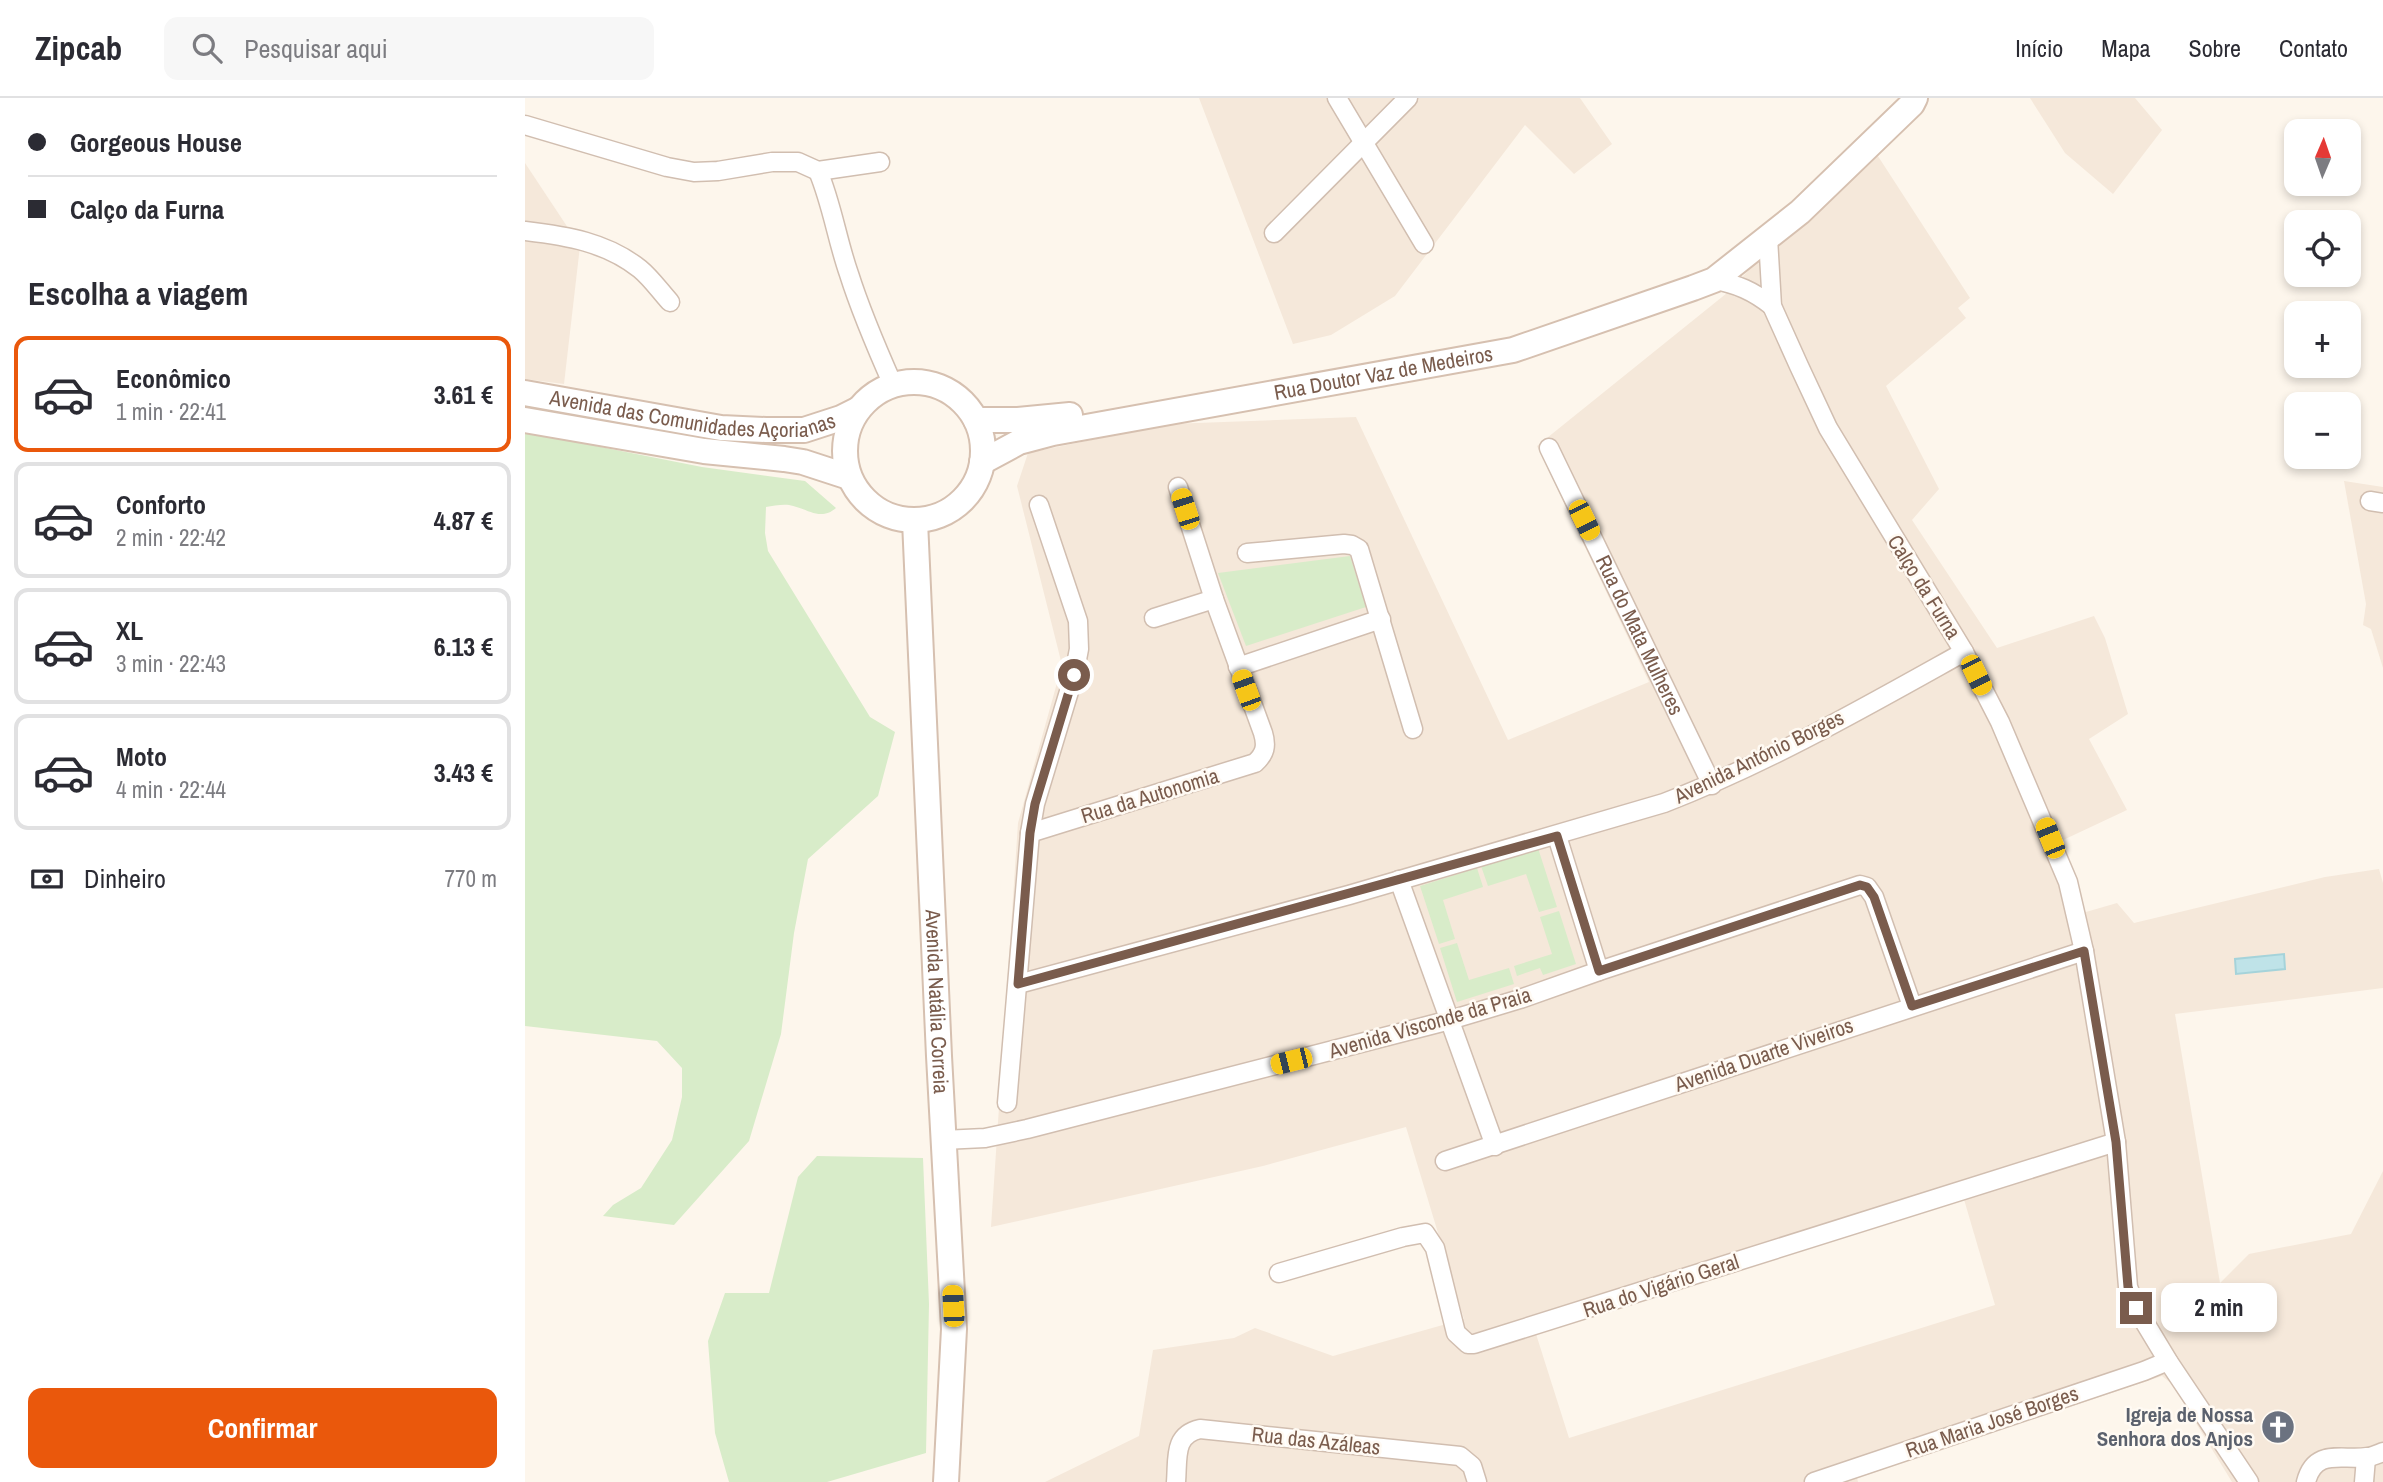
<!DOCTYPE html>
<html lang="pt">
<head>
<meta charset="utf-8">
<style>
  :root { --surface:#fff; --page:#f7f7f7; --text:#2b2b33; --muted:#7c7c81; --line:#e1e1e2; --accent:#ea580c }
  body { margin:0; font-family:"Archivo Narrow",sans-serif; background:var(--page); color:var(--text); height:100vh; display:flex; flex-direction:column; font-size:26px; white-space:nowrap }
  * { box-sizing:border-box; margin:0 }
  p { font-size:23px; color:var(--muted) }
  .icon { flex:none; width:38px; height:38px; fill:none; stroke:currentColor; stroke-width:2; stroke-linecap:round; stroke-linejoin:round }
  .map { position:relative; flex:1; overflow:hidden }
  .side { display:flex; flex-direction:column; background:var(--surface); width:525px }
  .side>* { flex:none }
  .guide { display:grid; align-content:center; height:154px; padding:0 28px; background:var(--surface) }
  .needle { width:46px; rotate:2deg }
  .buttons { position:absolute; left:1759px; top:21px; display:grid; gap:14px }
  .buttons a { display:grid; place-items:center; width:77px; height:77px; border-radius:14px; background:var(--surface); box-shadow:0 4px 10px #0003; font-size:35px }
  .end { position:absolute; width:32px; height:32px; margin:-16px; border:9px solid #7a5c4d; background:#fff; box-shadow:0 0 0 4px #fff }
  .from { border-radius:50% }
  .bubble { position:absolute; height:49px; border-radius:14px; background:var(--surface); box-shadow:0 4px 10px #0003; font-size:23px; font-weight:700; line-height:49px; text-align:center }
  .car { position:absolute; width:21px; height:42px; margin:-21px -10px; border-radius:9px; box-shadow:0 0 5px 2px #0007; background:linear-gradient(#f5c518 24%,#345 0 40%,#f5c518 0 76%,#345 0 86%,#f5c518 0) }
  .guide b { display:flex; align-items:center; gap:24px; height:66px; font-size:26px }
  .guide b+b { border-top:2px solid var(--line) }
  .guide i { width:18px; height:18px; background:var(--text) }
  ul { padding:0; list-style:none }
  li { display:flex; align-items:center; gap:21px; height:116px; margin:0 14px 10px; padding:0 14px; border:4px solid var(--line); border-radius:14px }
  li div { flex:1 }
  li b { display:block; font-size:26px }
  li em { font-style:normal; font-weight:700 }
  li.on { border-color:var(--accent) }
  li>.icon { width:63px; height:63px; stroke-width:1.5 }
  h2 { padding:0 28px; font-size:32px; line-height:84px }
  .pay { display:flex; align-items:center; gap:18px; height:77px; padding:0 28px; font-size:26px }
  .pay p { margin-inline-start:auto }
  .button { display:flex; gap:14px; margin-top:auto; padding:14px 28px }
  .button a { flex:1; height:80px; border-radius:14px; background:var(--accent); color:#fff; font-size:28px; font-weight:700; line-height:80px; text-align:center }
  header { display:flex; align-items:center; gap:42px; box-sizing:border-box; height:98px; padding:0 35px; background:var(--surface); border-bottom:2px solid var(--line) }
  header strong { font-size:33px }
  nav { display:flex; gap:38px; margin-inline-start:auto; font-size:24px }
  .search { width:490px; height:63px; background:var(--page); display:flex; align-items:center; gap:18px; box-sizing:border-box; padding:0 24px; border-radius:14px; color:var(--muted); font-size:26px }
  main { display:flex; flex:1; min-height:0 }
  .map>svg:first-child { display:block }
</style>
</head>
<body>
<header>
<strong>Zipcab</strong>
<div class="search"><svg class="icon" aria-label="search" viewBox="0 0 24 24"><circle cx="10" cy="10" r="6"/><path d="M15 15l6 6"/></svg>Pesquisar aqui</div>
<nav><a>Início</a><a>Mapa</a><a>Sobre</a><a>Contato</a></nav>
</header>
<main>
<section class="side">
<div class="guide">
<b><i class="from"></i>Gorgeous House</b>
<b><i></i>Calço da Furna</b>
</div>
<h2>Escolha a viagem</h2>
<ul>
<li class="on"><svg class="icon" aria-label="car" viewBox="0 0 24 24"><path d="M5 17H2v-5l4-1 3-4h7l3 4 3 1v5h-3M9 17h6M6 11h13"/><circle cx="7" cy="17" r="2"/><circle cx="17" cy="17" r="2"/></svg><div><b>Econômico</b><p>1 min · 22:41</p></div><em>3.61 €</em></li>
<li><svg class="icon" aria-label="car" viewBox="0 0 24 24"><path d="M5 17H2v-5l4-1 3-4h7l3 4 3 1v5h-3M9 17h6M6 11h13"/><circle cx="7" cy="17" r="2"/><circle cx="17" cy="17" r="2"/></svg><div><b>Conforto</b><p>2 min · 22:42</p></div><em>4.87 €</em></li>
<li><svg class="icon" aria-label="car" viewBox="0 0 24 24"><path d="M5 17H2v-5l4-1 3-4h7l3 4 3 1v5h-3M9 17h6M6 11h13"/><circle cx="7" cy="17" r="2"/><circle cx="17" cy="17" r="2"/></svg><div><b>XL</b><p>3 min · 22:43</p></div><em>6.13 €</em></li>
<li><svg class="icon" aria-label="car" viewBox="0 0 24 24"><path d="M5 17H2v-5l4-1 3-4h7l3 4 3 1v5h-3M9 17h6M6 11h13"/><circle cx="7" cy="17" r="2"/><circle cx="17" cy="17" r="2"/></svg><div><b>Moto</b><p>4 min · 22:44</p></div><em>3.43 €</em></li>
</ul>
<div class="pay"><svg class="icon" aria-label="cash" viewBox="0 0 24 24"><path d="M3 7h18v10H3z"/><circle cx="12" cy="12" r="2"/></svg>Dinheiro<p>770 m</p></div>
<div class="button"><a>Confirmar</a></div>
</section>
<div class="map">
<svg width="1858" height="1384" viewBox="0 0 1858 1384">
  <rect width="100%" height="100%" fill="#fdf6ec"/>
  <g fill="#f5e8da" fill-rule="evenodd">
    <polygon points="674,0 1055,0 1087,46 1049,76 1000,27 870,198 806,237 768,246"/>
    <polygon points="1505,0 1610,0 1637,32 1588,96 1540,55"/>
    <path d="M1349 52 1445 200 1433 210 1441 220 1361 288 1414 391 1387 422 1472 550 1569 518 1580 540 1603 616 1564 641 1602 712 1536 743 1554 816 1592 805 1609 825 1800 779 1854 771 1858 785V890L1650 916 1695 1185 1724 1156 1826 1136 1858 1073V1384H1707L1647 1286 1637 1278 1332 1380 1333 1384H520L614 1338 628 1252 709 1240 730 1230 808 1258 939 1221 881 1029 738 1068 466 1129 493 725 537 567 492 388 503 355 644 326 831 319 983 642 1124 584 1012 348 1202 195 1238 157ZM1438 1098 1470 1207 1044 1340 1011 1236Z"/>
    <polygon points="0,65 55,148 39,286 0,281"/>
    <polygon points="1819,383 1858,389 1858,570 1846,531 1838,527 1841,506"/>
  </g>
  <g fill="#d8ecc9">
    <path d="M0 334 177 369 280 383 311 410C295 424 282 410 264 407 257 406 248 408 241 409L240 435 243 453 345 619 370 634 353 698 283 761 269 835 256 936 224 1043 149 1127 78 1118 88 1107 116 1090 147 1042 157 999V970L132 943 0 928Z"/>
    <polygon points="825,458 841,509 721,548 693,475"/>
    <polygon points="1013,750 1032,809 1014,814 1001,776 963,788 956,768"/>
    <polygon points="952,770 958,789 918,802 930,841 914,846 895,788"/>
    <polygon points="1034,813 1051,866 1018,877 1015,870 992,878 989,868 1027,856 1015,819"/>
    <polygon points="932,845 944,882 984,870 989,886 932,904 915,850"/>
    <polygon points="292,1058 398,1060 404,1206 401,1355 302,1384 204,1384 190,1335 183,1243 200,1195 244,1195 273,1079"/>
  </g>
  <polygon fill="#bfe3e8" stroke="#a5d3da" stroke-width="2" points="1759,856 1760,871 1711,876 1710,861"/>
  <g fill="none" stroke-linecap="round" stroke-linejoin="round">
    <g stroke="#d1beb0" stroke-width="21">
      <g id="street">
        <polyline points="812,0 899,146"/>
        <polyline points="0,27 142,69 169,74 193,73 247,64 273,64 293,73 355,64"/>
        <path d="M293 73C307 106 312 142 324 176 336 214 352 251 368 287"/>
        <path d="M0 133C42 138 81 144 115 171 126 180 135 193 145 204"/>
        <polyline points="749,135 883,0"/>
        <polyline points="1243,140 1247,208 1274,268 1303,330 1439,554 1475,624 1543,784 1559,853 1591,1044 1603,1189 1611,1210 1643,1263 1724,1384"/>
        <path d="M1189 182C1212 186 1228 193 1247 208"/>
        <path id="s1" d="M1024 350 1187 687"/>
        <polyline points="1845,403 1858,405"/>
        <polyline points="722,455 819,446 827,447 834,451 888,631"/>
        <polyline points="629,520 689,501"/>
        <polyline points="713,569 856,521"/>
        <path d="M505 735 730 665C740 656 742 648 738 635L689 501 653 389"/>
        <polyline points="1032,738 1074,873"/>
        <polyline points="874,782 970,1048"/>
        <path d="M493 886 824 797 1139 705C1243 665 1342 608 1439 554"/>
        <polyline points="482,1005 505,735 510,706 549,577 554,551 553,523 514,407"/>
        <polyline points="418,1042 460,1040 502,1031 925,922 995,901 1074,873 1335,787 1342,789 1349,799 1387,908"/>
        <polyline points="920,1063 1559,853"/>
        <polyline points="754,1175 878,1139 900,1135 910,1150 931,1235 943,1246 949,1246 1591,1044"/>
        <path d="M651 1384C653 1360 648 1337 675 1331L935 1358 947 1368 952 1384"/>
        <polyline points="1289,1384 1619,1273 1643,1263"/>
        <path d="M1781 1384C1790 1349 1818 1363 1842 1359 1847 1359 1853 1356 1858 1354"/>
        <polyline points="1839,1384 1841,1360"/>
      </g>
    </g>
    <g stroke="#d6c0b0" stroke-width="28">
      <g id="secondary">
        <circle cx="389" cy="353" r="69"/>
        <path id="s2" d="M0 295 196 330 241 332H279L316 320 332 312"/>
        <polyline points="0,322 179,353 259,361 278,364 324,379"/>
        <polyline points="451,322 493,322 545,317"/>
        <path id="s3" d="M457 364 494 344 528 335 988 252 1168 190 1189 182 1275 114 1387 6 1390 0"/>
        <path id="s4" d="M390 423 414 958 429 1231 421 1384"/>
      </g>
    </g>
    <use href="#street" stroke="#fff" stroke-width="18"/>
    <use href="#secondary" stroke="#fff" stroke-width="24"/>
  </g>
  <g fill="none" stroke-linecap="round" stroke-linejoin="round">
    <polyline stroke="#7a5c4d" stroke-width="9" points="549,577 510,706 505,735 493,886 1032,738 1074,873 1335,787 1342,789 1349,799 1387,908 1559,853 1591,1044 1603,1189 1611,1210"/>
  </g>
  <defs>
    <g id="church-disc" transform="scale(1.75)"><circle r="9.5" fill="#6b7280" stroke="#fffaf3"/><path d="M-1.2-6h2.4v3.5h3.3v2.4h-3.3V6h-2.4V-.1h-3.3v-2.4h3.3Z" fill="#fff"/></g>
  </defs>
  <g fill-rule="evenodd">
    <use href="#church-disc" x="1753" y="1329"/>
  </g>
  <g text-anchor="middle" stroke-width="5" stroke-linejoin="round" paint-order="stroke">
    <g font-size="21" fill="#7a5c4d" stroke="#fffaf3">
      <text dy="7" stroke="none"><textPath href="#s3" startOffset="413">Rua Doutor Vaz de Medeiros</textPath></text>
      <text dy="7" stroke="none"><textPath href="#s2" startOffset="170">Avenida das Comunidades Açorianas</textPath></text>
      <text transform="translate(1399 489) rotate(58)" y="7">Calço da Furna</text>
      <text dy="7" stroke="none"><textPath href="#s1" startOffset="208">Rua do Mata Mulheres</textPath></text>
      <text transform="translate(1234 659) rotate(-26)" y="7">Avenida António Borges</text>
      <text transform="translate(625 698) rotate(-17)" y="7">Rua da Autonomia</text>
      <text dy="7" stroke="none"><textPath href="#s4" startOffset="481">Avenida Natália Correia</textPath></text>
      <text transform="translate(905 925) rotate(-16)" y="7">Avenida Visconde da Praia</text>
      <text transform="translate(1239 957) rotate(-19)" y="7">Avenida Duarte Viveiros</text>
      <text transform="translate(1136 1188) rotate(-18)" y="7">Rua do Vigário Geral</text>
      <text transform="translate(1467 1324) rotate(-19)" y="7">Rua Maria José Borges</text>
      <text transform="translate(791 1343) rotate(6)" y="7">Rua das Azáleas</text>
    </g>
    <g font-size="21" font-weight="bold" fill="#5b616d" stroke="#fffaf3" text-anchor="end">
      <text x="1728" y="1324">Igreja de Nossa<tspan x="1728" dy="24">Senhora dos Anjos</tspan></text>
    </g>
  </g>
</svg>
<div class="buttons">
<a><svg class="needle" viewBox="-14 -14 28 28"><path d="M0-13l5 13h-10z" fill="#e53935"/><path d="M0 13l5-13h-10z" fill="#7c7c81"/></svg></a>
<a><svg class="icon" aria-label="locate" viewBox="0 0 24 24"><circle cx="12" cy="12" r="6"/><path d="M12 2v4M12 18v4M2 12h4M18 12h4"/></svg></a>
<a>+</a>
<a>−</a>
</div>
<i class="end from" style="left:549px;top:577px"></i>
<i class="end" style="left:1611px;top:1210px"></i>
<div class="bubble" style="left:1636px;top:1185px;width:116px">2 min</div>
<i class="car" style="left:660px;top:411px;rotate:342deg"></i>
<i class="car" style="left:1059px;top:422px;rotate:154deg"></i>
<i class="car" style="left:1451px;top:577px;rotate:154deg"></i>
<i class="car" style="left:721px;top:592px;rotate:340deg"></i>
<i class="car" style="left:1525px;top:740px;rotate:338deg"></i>
<i class="car" style="left:766px;top:963px;rotate:256deg"></i>
<i class="car" style="left:428px;top:1208px;rotate:357deg"></i>
</div>
</main>
</body>
</html>
